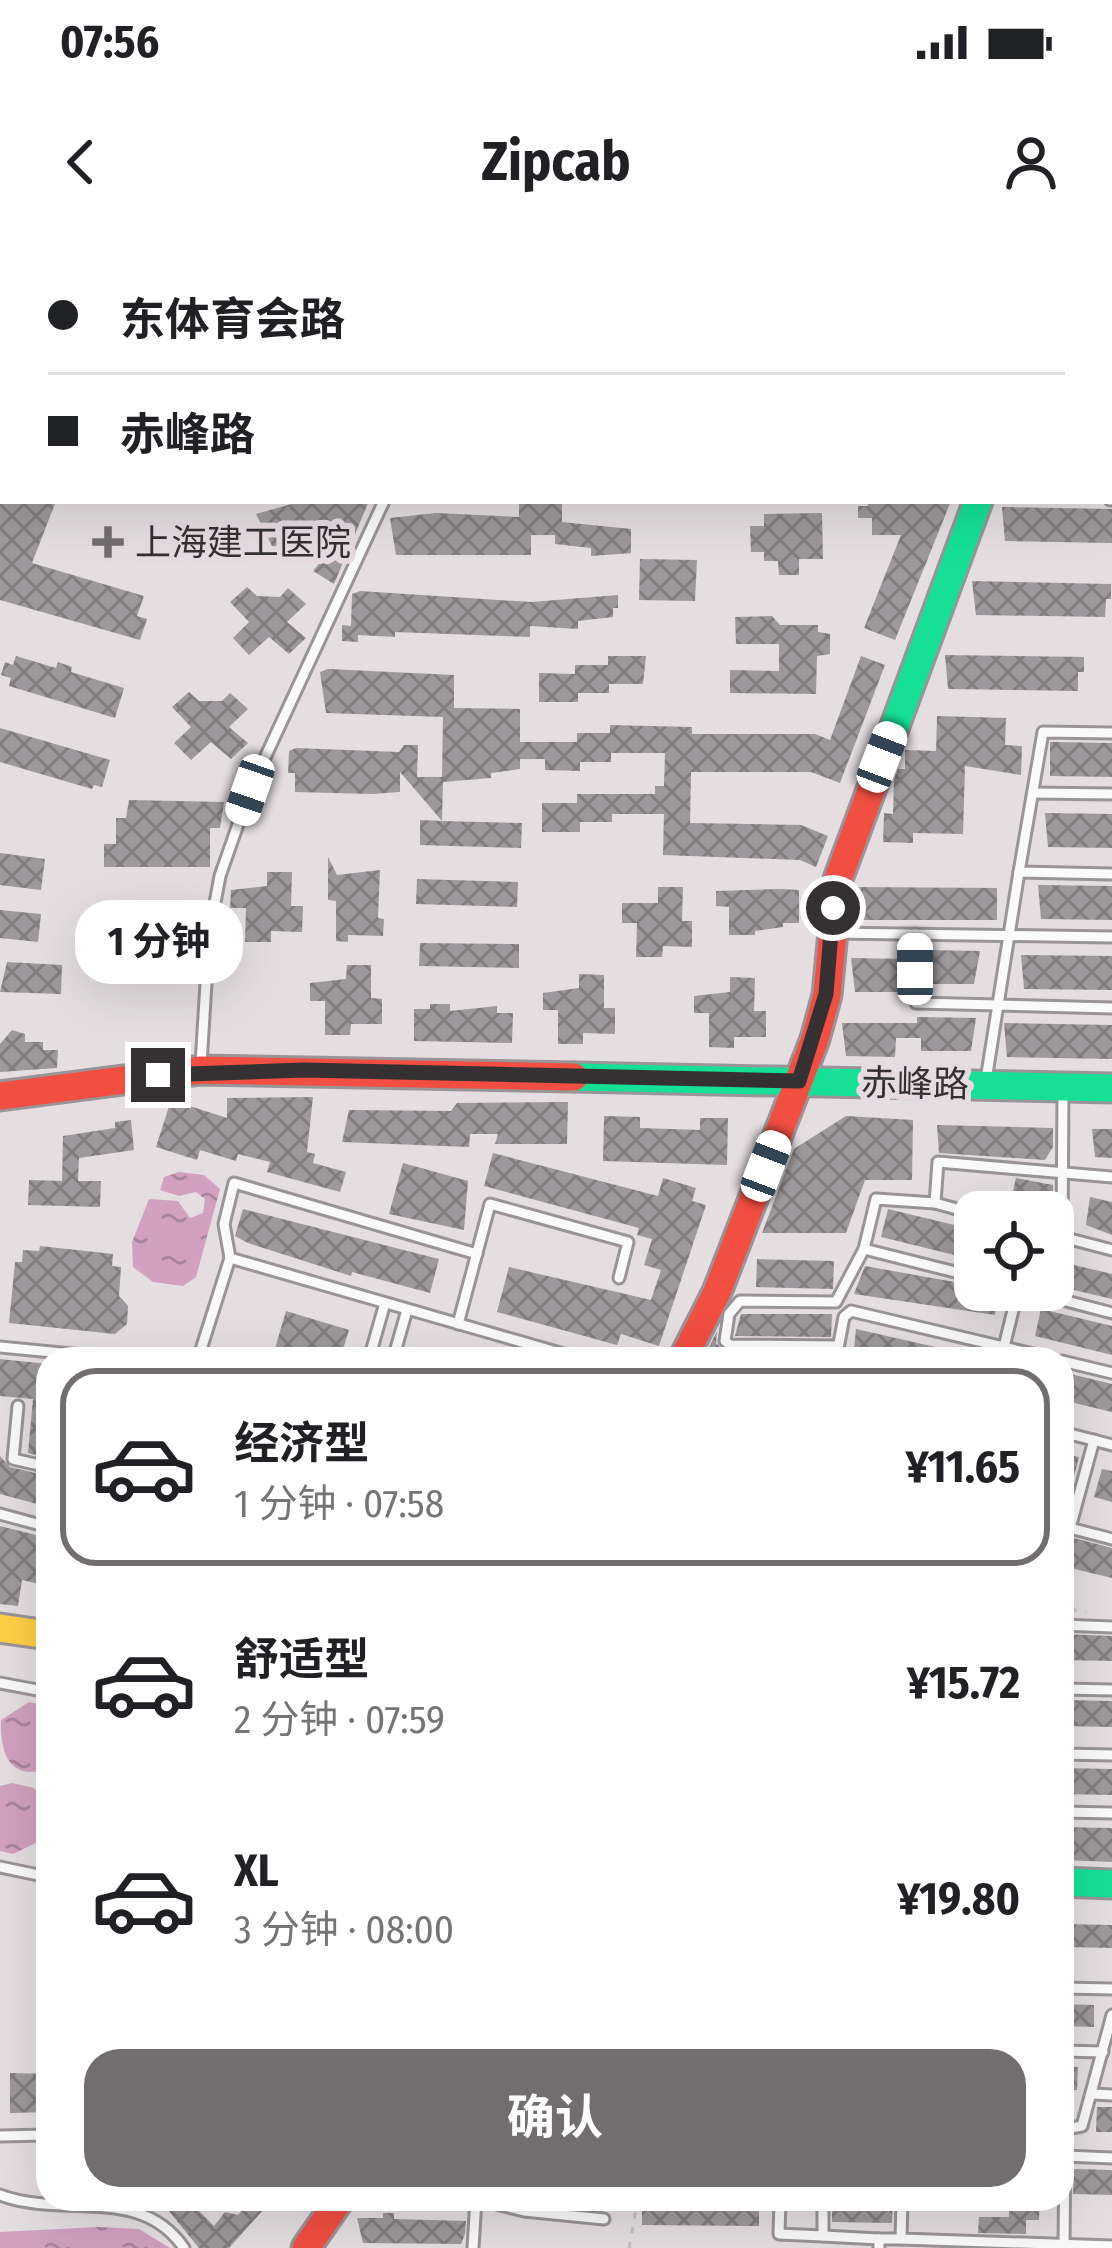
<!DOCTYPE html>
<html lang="zh">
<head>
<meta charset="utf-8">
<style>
  :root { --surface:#fff; --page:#f2f2f2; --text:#202124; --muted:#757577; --line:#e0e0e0; --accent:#726e70 }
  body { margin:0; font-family:"Fira Sans Condensed","Noto Sans SC",sans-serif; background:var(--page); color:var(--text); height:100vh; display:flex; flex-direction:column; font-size:45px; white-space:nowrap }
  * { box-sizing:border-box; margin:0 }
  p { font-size:39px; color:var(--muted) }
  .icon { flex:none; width:66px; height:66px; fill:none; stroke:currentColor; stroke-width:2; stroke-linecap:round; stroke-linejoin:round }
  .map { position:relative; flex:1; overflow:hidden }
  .sheet { position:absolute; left:36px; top:1107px; width:1038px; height:864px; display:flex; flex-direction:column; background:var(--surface); border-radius:36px; box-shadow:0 12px 48px #0002 }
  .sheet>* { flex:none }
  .guide { position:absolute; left:0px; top:0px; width:1113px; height:264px; box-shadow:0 12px 48px #0002; display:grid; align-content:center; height:264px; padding:0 48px; background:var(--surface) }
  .buttons { position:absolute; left:954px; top:951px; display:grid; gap:24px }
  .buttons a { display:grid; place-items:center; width:120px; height:120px; border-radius:24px; background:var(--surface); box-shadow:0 12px 48px #0002; font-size:60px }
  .end { position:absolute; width:54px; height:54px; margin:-27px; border:15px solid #353133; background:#fff; box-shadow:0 0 0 6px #fff }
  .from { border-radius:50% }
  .bubble { position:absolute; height:84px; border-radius:36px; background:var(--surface); box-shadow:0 12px 48px #0002; font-size:39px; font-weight:700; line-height:84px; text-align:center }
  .car { position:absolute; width:36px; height:72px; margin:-36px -18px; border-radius:15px; box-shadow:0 0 9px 3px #0007; background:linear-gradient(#fff 24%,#345 0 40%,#fff 0 76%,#345 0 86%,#fff 0) }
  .guide b { display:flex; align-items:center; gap:42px; height:114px; font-size:45px }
  .guide b+b { border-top:3px solid var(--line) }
  .guide i { width:30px; height:30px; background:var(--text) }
  ul { padding:21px 0 0; list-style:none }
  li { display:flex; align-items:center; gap:36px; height:198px; margin:0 24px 18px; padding:0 24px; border:6px solid transparent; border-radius:36px }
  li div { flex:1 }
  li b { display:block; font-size:45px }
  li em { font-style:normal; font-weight:700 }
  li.current { border-color:var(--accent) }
  li>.icon { width:108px; height:108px; stroke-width:1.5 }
  .action { display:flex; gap:24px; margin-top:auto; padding:24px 48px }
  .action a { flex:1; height:138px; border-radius:36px; background:var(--accent); color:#fff; font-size:48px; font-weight:700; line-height:138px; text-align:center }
  .status { display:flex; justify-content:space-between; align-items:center; height:84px; padding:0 60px; background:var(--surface); direction:ltr }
  .status svg { height:33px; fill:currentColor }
  header { display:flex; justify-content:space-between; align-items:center; height:156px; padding:0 48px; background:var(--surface); font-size:54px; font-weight:700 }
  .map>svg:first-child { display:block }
</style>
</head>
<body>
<div class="status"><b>07:56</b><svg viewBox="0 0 49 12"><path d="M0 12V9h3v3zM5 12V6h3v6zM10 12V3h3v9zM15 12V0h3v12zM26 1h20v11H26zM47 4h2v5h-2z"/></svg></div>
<header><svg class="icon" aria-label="back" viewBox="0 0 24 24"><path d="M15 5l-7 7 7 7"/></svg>Zipcab<svg class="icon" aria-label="person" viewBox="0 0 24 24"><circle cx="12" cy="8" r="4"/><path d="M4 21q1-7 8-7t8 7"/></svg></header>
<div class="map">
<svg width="1112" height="2008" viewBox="0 0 1112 2008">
  <defs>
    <pattern id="water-ripples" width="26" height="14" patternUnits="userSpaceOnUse" patternTransform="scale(3)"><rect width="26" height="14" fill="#d1a1bf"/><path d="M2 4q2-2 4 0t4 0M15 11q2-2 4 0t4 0" fill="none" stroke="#aa849c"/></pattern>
    <pattern id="building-cross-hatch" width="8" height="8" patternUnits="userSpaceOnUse" patternTransform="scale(3)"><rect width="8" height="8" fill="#9d989b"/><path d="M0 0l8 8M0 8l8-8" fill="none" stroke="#817d7f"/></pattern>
  </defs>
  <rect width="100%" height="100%" fill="#e4dee1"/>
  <g fill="url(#water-ripples)">
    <polygon points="179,932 204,935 220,949 196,1037 183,1046 153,1042 133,1027 132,1002 149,959 178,961 190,978 203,973 205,959 196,952 179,956 160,950 164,937"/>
    <path d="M29 1462 48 1466V1529C9 1541 0 1513 1 1480Z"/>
    <polygon points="12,1543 34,1548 48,1564 44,1599 13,1614 0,1611 0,1546"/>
    <polygon points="98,1987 139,1989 170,2008 0,2008 0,1992"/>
  </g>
  <g fill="url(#building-cross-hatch)">
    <polygon points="0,261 56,261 32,323 144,356 137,376 147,379 140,400 0,360"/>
    <polygon points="302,261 369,261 334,344 313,331 338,299 293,316 289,307 273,308 256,274"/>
    <polygon points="519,261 562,261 562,282 631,289 631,313 591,316 591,308 555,304 555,295 531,295 531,315 396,315 390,278 436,273 519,277"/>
    <polygon points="867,261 951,261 895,400 864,388 901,295 872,295 872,278 858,278 858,266 868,266"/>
    <polygon points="1002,267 1112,269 1112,303 1005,301"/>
    <polygon points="822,273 823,319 799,319 799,335 779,335 778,321 764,321 764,312 751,312 750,286 764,286 764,274"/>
    <polygon points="640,319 697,320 695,361 639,360"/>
    <polygon points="972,341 1111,344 1111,359 1106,359 1105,377 976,375"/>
    <polygon points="247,347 257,356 280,357 288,348 306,364 287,382 306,398 289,414 269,397 249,415 233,398 249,382 230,362"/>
    <polygon points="360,351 531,362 618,355 618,368 613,368 613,377 578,381 578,389 530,386 530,397 395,392 395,397 358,395 358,402 342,401 342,385 351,386 352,354"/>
    <polygon points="772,376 780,385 818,385 818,392 830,394 830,414 817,416 816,454 730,453 730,430 779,431 779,404 736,404 735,377"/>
    <polygon points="945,415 1084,417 1084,432 1078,432 1078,451 948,449"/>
    <polygon points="16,416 56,428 58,422 72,427 71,432 124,448 115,478 9,446 11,438 1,435 5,422 13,425"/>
    <polygon points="608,416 646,416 643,444 609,444 609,453 578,453 578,462 539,462 539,433 575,434 575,425 608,425"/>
    <polygon points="861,416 885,425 840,543 811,532 691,532 690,583 801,585 828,596 816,627 800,620 663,615 664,574 612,574 612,582 580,582 580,592 542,592 542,563 577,563 577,554 655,554 655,546 664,546 665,513 611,513 611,522 580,522 580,531 545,530 545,519 520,519 520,529 491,533 491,538 443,542 442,581 522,583 521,608 420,605 420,580 442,581 400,532 400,552 373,554 295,552 295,533 288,533 289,511 296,508 399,512 404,505 418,505 417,537 442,537 443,477 326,473 320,432 328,429 454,435 454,468 520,469 520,502 577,502 577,493 610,493 610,485 692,487 692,494 815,494 830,500"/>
    <polygon points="189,452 199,461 222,461 230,453 248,469 229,487 248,503 231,519 211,502 191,520 174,503 191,487 172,467"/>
    <polygon points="937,476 1006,478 1005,505 1022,506 1021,535 965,526 963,594 913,593 913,603 883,602 884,573 893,574 894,540 898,529 905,529 905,510 936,511"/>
    <polygon points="0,488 110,520 102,547 94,545 92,549 0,522"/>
    <polygon points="1050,502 1112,503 1112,537 1050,536"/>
    <polygon points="129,560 224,562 220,588 210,588 210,627 104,627 104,604 116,604 116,578 126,578"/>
    <polygon points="1045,573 1112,574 1112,608 1048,607"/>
    <polygon points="0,613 45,619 41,650 0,645"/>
    <polygon points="328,617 337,635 380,630 378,678 384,679 383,696 348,695 348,702 336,701 336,661 328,660"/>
    <polygon points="267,632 292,632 291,666 303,666 302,692 271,691 271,702 245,702 246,668 230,668 231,650 267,646"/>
    <polygon points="417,639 518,642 517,667 416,664"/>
    <polygon points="1038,645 1112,646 1112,680 1041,679"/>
    <polygon points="658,647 683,647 682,681 692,681 692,707 663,706 662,717 636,717 637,683 622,683 622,663 658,663"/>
    <polygon points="855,647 997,648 997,680 854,680"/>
    <polygon points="781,649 799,650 799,683 783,683 783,687 755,691 755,695 729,695 729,667 716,666 716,651"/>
    <polygon points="0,670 41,674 38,702 0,698"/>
    <polygon points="420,703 519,704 519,728 419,726"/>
    <polygon points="924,710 980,711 974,744 925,744"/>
    <polygon points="1021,715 1112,716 1112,750 1024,749"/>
    <polygon points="851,718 906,719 904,752 855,752"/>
    <polygon points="7,722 62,725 61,754 0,752"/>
    <polygon points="347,725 371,725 371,758 382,759 382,784 351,784 350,795 325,795 325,761 310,761 310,743 346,739"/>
    <polygon points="579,734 604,735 604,768 615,768 615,794 583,793 583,804 558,804 558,770 543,770 543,753 579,748"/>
    <polygon points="730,737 755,738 754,771 766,771 766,797 734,797 734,808 709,807 709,773 694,773 694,756 730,752"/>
    <polygon points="430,764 450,764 450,771 497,766 497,773 513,773 512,803 414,801 414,769 430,769"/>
    <polygon points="917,777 976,778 971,811 921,811 921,798 896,798 895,817 846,816 842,783 917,783"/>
    <polygon points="1004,783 1112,785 1112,819 1007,817"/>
    <polygon points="12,790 25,794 25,802 43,802 43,810 58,810 57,828 0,832 0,804"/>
    <polygon points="313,857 307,912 315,914 313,923 346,932 340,952 267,932 270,922 238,914 236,921 200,910 197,920 156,907 171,860 227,878 227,858"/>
    <polygon points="568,862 567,904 495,904 498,894 470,894 469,907 342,902 349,870 451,871 457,863"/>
    <polygon points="604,876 640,877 640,888 700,890 700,878 728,878 727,925 603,921"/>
    <polygon points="846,876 913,880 912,940 865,940 846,993 762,993 794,909"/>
    <polygon points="131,880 134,910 79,918 78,941 101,941 100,967 28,965 29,940 62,941 63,896 115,888 115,882"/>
    <polygon points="937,885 1053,888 1053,907 1045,920 939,913"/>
    <polygon points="1092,889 1112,889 1112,918 1095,917"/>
    <polygon points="493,913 658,956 663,938 696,948 692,961 706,965 659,1106 621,1094 617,1105 497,1072 509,1027 651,1060 661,1030 644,1025 652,999 637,995 639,988 484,946"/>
    <polygon points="403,923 468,941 464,990 389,974"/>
    <polygon points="1016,938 1053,945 1053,972 1009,968"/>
    <polygon points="1090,957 1112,962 1112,995 1086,985"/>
    <polygon points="243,969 439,1019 430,1053 352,1032 351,1036 248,1003 235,996"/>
    <polygon points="888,969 975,990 975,1020 881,997"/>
    <polygon points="40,1006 113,1014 112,1026 121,1027 119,1056 128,1066 127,1084 115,1094 9,1083 15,1022 22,1022 23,1010 39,1011"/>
    <polygon points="757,1019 834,1021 833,1049 756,1047"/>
    <polygon points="1053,1020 1112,1034 1112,1059 1053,1045"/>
    <polygon points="865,1026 999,1050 995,1075 854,1054"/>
    <polygon points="1041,1069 1112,1086 1112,1115 1035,1096"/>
    <polygon points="286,1071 349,1090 340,1119 273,1115"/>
    <polygon points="741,1074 832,1074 831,1097 735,1096"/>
    <polygon points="856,1089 966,1114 965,1119 853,1119"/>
    <polygon points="717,1091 716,1103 726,1113 776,1114 776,1119 703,1119"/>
    <polygon points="0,1119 48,1124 48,1218 28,1213 33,1159 0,1156"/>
    <polygon points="1062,1132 1112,1144 1112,1172 1062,1160"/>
    <polygon points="1062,1213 1079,1217 1066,1268 1062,1268"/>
    <polygon points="0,1216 10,1227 48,1236 48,1267 0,1254"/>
    <polygon points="1102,1229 1112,1231 1112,1262 1094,1257"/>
    <polygon points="0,1286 48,1298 48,1346 22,1340 18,1366 0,1364"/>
    <polygon points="1062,1295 1112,1308 1112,1338 1062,1326"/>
    <polygon points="1062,1394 1112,1396 1112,1421 1062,1420"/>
    <polygon points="1062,1460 1112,1461 1112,1487 1062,1486"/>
    <polygon points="1062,1528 1112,1529 1112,1555 1062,1554"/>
    <polygon points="1062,1587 1112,1588 1112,1622 1062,1620"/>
    <polygon points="1062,1684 1112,1685 1112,1708 1068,1707 1062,1702"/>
    <polygon points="1062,1764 1094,1765 1094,1787 1062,1786"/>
    <polygon points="1062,1827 1078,1827 1077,1850 1062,1850"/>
    <polygon points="10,1833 48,1834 48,1872 10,1873"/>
    <polygon points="1097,1867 1112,1867 1112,1892 1096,1892"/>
    <polygon points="1074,1929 1112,1930 1112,1955 1073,1954"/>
    <polygon points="159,1959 203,1959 195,1967 214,1986 225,1972 238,1975 252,1959 273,1959 229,2008 199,2008"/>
    <polygon points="832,1959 893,1959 892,1983 832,1982"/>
    <polygon points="1009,1959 1040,1959 1039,1980 1026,1980 1026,1994 978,1993 979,1977 1009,1977"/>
    <polygon points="642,1962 759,1963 759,1986 642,1985"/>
    <polygon points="383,1973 394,1973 394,1979 466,1981 465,1994 461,2004 363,2003 357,1978 383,1978"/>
  </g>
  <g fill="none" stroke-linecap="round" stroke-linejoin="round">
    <g stroke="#999497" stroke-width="15">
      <g id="lane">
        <polyline points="1110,260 1112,260"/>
        <polyline points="1112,493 1043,492 1019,632 1112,634"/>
        <polyline points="1033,553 1112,554"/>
        <polyline points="835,693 1112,697"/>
        <polyline points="915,694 916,763 1112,768"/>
        <polyline points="201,824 209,695 220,636 250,550 384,261"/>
        <polyline points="986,840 1019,632"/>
        <polyline points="1063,851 1062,997 1112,1010"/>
        <polyline points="935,963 876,959 864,1009 975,1037"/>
        <polyline points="975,974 935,963 938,922 1112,937"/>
        <polyline points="230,1018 224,984 234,943 477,1014"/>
        <polyline points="1024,1050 1112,1073"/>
        <polyline points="458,1084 490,964 628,1002 619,1038"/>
        <polyline points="838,1106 730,1105 725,1101 729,1074 740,1061 836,1062 864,1009"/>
        <polyline points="0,1107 123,1119"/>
        <polyline points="198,1119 230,1018 581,1119"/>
        <polyline points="369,1119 385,1063"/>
        <polyline points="393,1119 407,1070"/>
        <polyline points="836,1119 844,1077 851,1071 1054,1119"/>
        <polyline points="1001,1119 1018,1050"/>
        <polyline points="1062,1121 1112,1133"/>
        <polyline points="18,1166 13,1219 48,1227"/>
        <polyline points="1062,1192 1112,1205"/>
        <polyline points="0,1274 48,1287"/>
        <polyline points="1062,1286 1112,1299"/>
        <polyline points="1070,1288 1094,1200"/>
        <polyline points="1062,1385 1112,1387"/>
        <polyline points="0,1443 48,1452"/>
        <polyline points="1062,1449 1112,1450"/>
        <polyline points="1062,1514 1112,1515"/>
        <polyline points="1062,1572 1112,1573"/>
        <polyline points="0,1627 48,1637"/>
        <polyline points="1062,1748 1112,1749"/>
        <polyline points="1062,1811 1103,1812"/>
        <polyline points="1093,1854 1112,1855"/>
        <polyline points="0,1896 48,1895"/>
        <polyline points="1065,1916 1112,1918"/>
        <path d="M0 1955C64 1979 140 1944 184 2008"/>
        <polyline points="477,1959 524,1971 604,1979"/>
        <polyline points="780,1959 779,1994 823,1996 823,1959"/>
        <polyline points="902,1959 901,1999 1112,2006"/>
        <polyline points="823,1996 879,1999"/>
        <polyline points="473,2008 476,1959"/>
        <polyline points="879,2008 879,1999 901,1999"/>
        <polyline points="1064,2008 1065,1889 1082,1886 1112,1775"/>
      </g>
    </g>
    <g stroke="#999497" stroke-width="33">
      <g id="fast">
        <polyline points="72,3 76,0"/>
        <polyline points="95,3 99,0"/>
        <polyline points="0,19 3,9"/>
        <polyline points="0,71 3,68"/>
        <polyline points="0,106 3,103"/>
        <polyline points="879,529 978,261"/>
        <polyline points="574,837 1112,848"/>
        <polyline points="1062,1642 1112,1644"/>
      </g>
    </g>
    <g stroke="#999497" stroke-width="33">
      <g id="slow">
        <polyline points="1077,3 1078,0"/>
        <polyline points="0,1388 48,1395"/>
      </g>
    </g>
    <g stroke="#999497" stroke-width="33">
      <g id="jam">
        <polyline points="42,3 45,0"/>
        <polyline points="863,3 868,0"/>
        <polyline points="0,856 201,830 574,837"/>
        <polyline points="683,1119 717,1052 815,799 827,755 838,639 879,529"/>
        <polyline points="306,2008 340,1959"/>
      </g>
    </g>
    <g stroke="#c2c0c1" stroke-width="3" stroke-dasharray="6 9" stroke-linecap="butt">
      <polyline points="1062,1356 1076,1371 1086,1372"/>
      <polyline points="629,2008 638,1959"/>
    </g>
    <use href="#lane" stroke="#fbfafa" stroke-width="9"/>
    <use href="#fast" stroke="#16e098" stroke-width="27"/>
    <use href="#slow" stroke="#ffcf43" stroke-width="27"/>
    <use href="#jam" stroke="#f24e42" stroke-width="27"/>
  </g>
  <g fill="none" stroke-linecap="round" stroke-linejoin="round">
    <polyline stroke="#353133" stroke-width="15" points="158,835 304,830 799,841 826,754 833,668"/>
  </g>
  <path fill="#726e70" stroke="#e7dbe2" stroke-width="4.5" d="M102 284h12v12h12v12h-12v12h-12v-12h-12v-12h12z"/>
  <g text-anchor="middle" stroke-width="12" stroke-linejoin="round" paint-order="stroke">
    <g font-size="36" fill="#353133" stroke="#e7dbe2" text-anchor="start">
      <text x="135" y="315">上海建工医院</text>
    </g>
    <g font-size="36" fill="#353133" stroke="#e7dbe2">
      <text transform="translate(915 843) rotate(1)" y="13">赤峰路</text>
    </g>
  </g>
</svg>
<div class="buttons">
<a><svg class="icon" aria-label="locate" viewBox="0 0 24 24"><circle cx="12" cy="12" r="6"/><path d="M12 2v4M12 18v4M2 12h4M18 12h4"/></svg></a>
</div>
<i class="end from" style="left:833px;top:668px"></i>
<i class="end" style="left:158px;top:835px"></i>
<div class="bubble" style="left:75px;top:660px;width:168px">1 分钟</div>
<i class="car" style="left:882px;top:517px;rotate:21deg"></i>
<i class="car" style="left:250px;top:550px;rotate:199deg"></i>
<i class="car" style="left:915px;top:729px;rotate:0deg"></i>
<i class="car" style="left:766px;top:926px;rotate:21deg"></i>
<div class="guide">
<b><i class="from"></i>东体育会路</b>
<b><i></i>赤峰路</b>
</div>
<section class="sheet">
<ul>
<li class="current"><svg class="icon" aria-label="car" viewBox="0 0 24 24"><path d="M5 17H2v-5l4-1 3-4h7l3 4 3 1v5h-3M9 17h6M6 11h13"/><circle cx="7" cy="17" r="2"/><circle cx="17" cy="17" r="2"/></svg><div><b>经济型</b><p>1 分钟 · 07:58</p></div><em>¥11.65</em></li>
<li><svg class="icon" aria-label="car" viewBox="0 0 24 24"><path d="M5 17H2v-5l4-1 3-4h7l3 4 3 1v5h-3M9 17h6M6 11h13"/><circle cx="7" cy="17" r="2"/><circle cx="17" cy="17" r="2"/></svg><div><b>舒适型</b><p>2 分钟 · 07:59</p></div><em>¥15.72</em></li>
<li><svg class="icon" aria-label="car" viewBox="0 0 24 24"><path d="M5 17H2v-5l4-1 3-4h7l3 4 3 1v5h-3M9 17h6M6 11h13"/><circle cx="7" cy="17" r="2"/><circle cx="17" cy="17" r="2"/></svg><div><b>XL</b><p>3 分钟 · 08:00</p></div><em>¥19.80</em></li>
</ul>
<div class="action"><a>确认</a></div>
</section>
</div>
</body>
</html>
